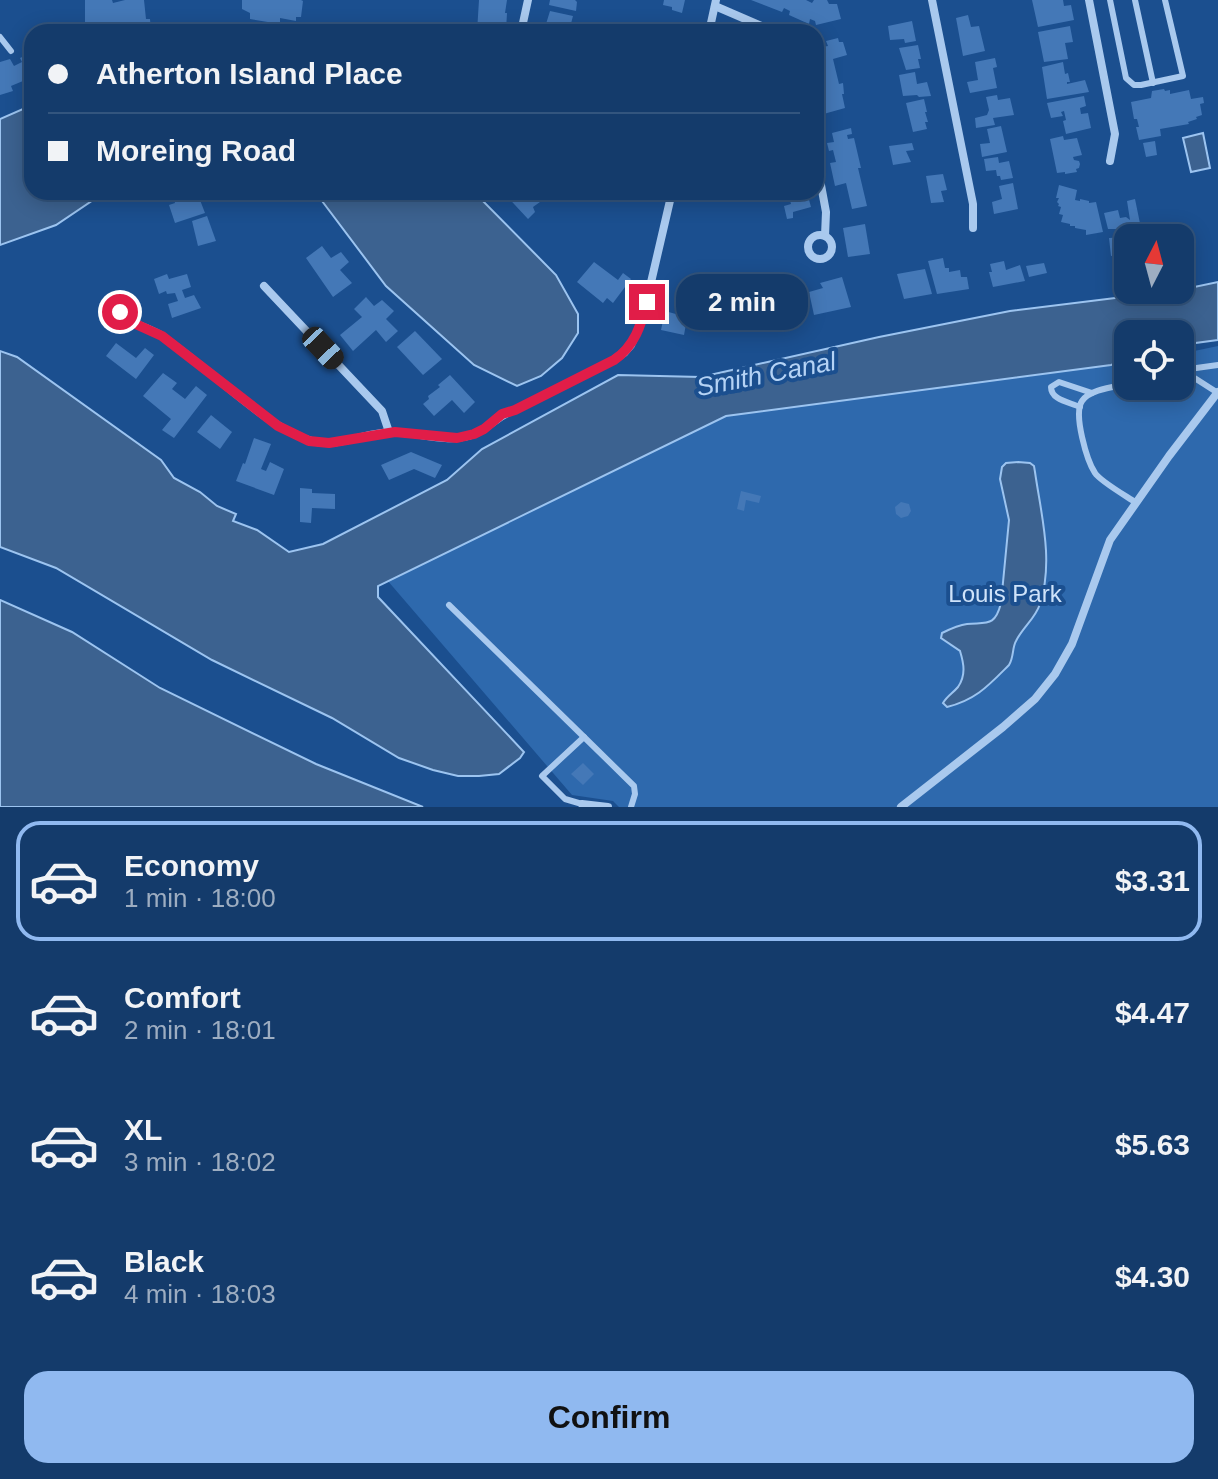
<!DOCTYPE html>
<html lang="en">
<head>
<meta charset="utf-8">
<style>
  :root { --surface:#143b6b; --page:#1d4271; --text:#f1f3f6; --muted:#9dadc1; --line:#33557e; --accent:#90b9f0 }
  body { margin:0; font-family:Arial,sans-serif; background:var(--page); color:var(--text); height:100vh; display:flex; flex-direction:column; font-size:30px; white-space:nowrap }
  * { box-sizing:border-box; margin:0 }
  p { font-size:26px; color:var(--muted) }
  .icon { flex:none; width:44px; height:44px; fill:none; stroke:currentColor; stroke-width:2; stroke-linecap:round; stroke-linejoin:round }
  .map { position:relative; height:807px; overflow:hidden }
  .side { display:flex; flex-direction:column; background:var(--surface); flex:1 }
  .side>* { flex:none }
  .hud { position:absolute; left:24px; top:24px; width:800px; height:176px; border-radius:24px; box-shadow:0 4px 20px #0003,0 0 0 2px var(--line); display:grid; align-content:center; height:176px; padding:0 24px; background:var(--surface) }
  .needle { width:52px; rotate:6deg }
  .buttons { position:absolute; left:1114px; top:224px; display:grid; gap:16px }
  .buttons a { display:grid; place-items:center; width:80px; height:80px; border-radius:16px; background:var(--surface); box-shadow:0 4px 20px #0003,0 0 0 2px var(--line); font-size:40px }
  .end { position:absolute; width:36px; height:36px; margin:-18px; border:10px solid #e11d48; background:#fff; box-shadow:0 0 0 4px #fff }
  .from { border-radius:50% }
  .bubble { position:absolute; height:56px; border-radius:24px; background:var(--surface); box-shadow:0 4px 20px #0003,0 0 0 2px var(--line); font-size:26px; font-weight:700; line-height:56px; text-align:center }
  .car { position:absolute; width:24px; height:48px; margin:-24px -12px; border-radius:10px; box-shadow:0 0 6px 2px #0007; background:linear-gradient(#222 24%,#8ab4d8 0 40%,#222 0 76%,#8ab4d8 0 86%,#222 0) }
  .hud b { display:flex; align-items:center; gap:28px; height:76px; font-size:30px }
  .hud b+b { border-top:2px solid var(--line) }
  .hud i { width:20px; height:20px; background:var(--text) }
  ul { padding:14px 0 0; list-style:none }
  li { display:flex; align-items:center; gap:24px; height:120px; margin:0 16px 12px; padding:0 8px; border:4px solid transparent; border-radius:24px }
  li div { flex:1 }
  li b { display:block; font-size:30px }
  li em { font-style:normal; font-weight:700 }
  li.current { border-color:var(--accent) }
  li>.icon { width:72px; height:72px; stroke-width:1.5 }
  .primary-button { display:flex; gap:16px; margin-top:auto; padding:16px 24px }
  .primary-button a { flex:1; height:92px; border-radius:24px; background:var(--accent); color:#111; font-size:32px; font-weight:700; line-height:92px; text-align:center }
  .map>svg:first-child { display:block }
</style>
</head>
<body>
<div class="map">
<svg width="1218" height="807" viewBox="0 0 1218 807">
  <rect width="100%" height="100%" fill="#1b4f8f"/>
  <polygon fill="#2e69ad" points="1218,346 1218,807 619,807 613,801 572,795 381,573 718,415 1039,375 1128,362 1128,386 1180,386 1180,354"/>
  <g fill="#3c6290" stroke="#9cc4f0" stroke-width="2">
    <polygon points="32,105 32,192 105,192 56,225 0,245 0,119"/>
    <polygon points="1203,133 1210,168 1191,172 1183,138"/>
    <polygon points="308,192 474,192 556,275 578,314 578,333 562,358 541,376 517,386 474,365 386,286 319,197"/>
    <polygon points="1218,282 1218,340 1180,345 1180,334 1128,334 1128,359 1111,365 726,416 378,586 378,597 524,752 520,758 499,774 479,776 458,776 433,770 399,758 332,718 212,660 56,568 0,547 0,351 17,357 161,460 174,478 200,492 217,506 236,514 233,521 257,530 289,552 323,544 447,480 482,449 618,375 701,377 879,337 1010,311 1180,290"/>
    <path d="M1018 462 1030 463 1034 466 1035 472C1041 514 1054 561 1040 604 1035 619 1023 627 1016 641 1012 648 1014 657 1009 665 989 685 976 700 947 707L943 703C947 696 953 693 958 687 966 675 964 664 960 651L941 638 942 633C950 629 958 625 967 624 987 622 995 627 1001 603L1009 520 1000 479 1002 467 1006 463Z"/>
    <polygon points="0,600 72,632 160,688 316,764 423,807 0,807"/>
  </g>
  <g fill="#4478b7">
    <polygon points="85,0 112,0 113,3 125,0 144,0 146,19 150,19 151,31 88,32 88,27 85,25"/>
    <polygon points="242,0 301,0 303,1 301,17 296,17 296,21 280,18 280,24 250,19 250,13 242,9"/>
    <polygon points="479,0 507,0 505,13 507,13 506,30 501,28 501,32 477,32"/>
    <polygon points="550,0 575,0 577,2 576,11 549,5"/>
    <polygon points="664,0 685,0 682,13 672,10 672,7 663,5"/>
    <polygon points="751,0 806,0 812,3 814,0 827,0 829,4 837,4 841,19 816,25 815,21 810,19 809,24 789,15 790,11 784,8 782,12"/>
    <polygon points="1032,0 1063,0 1064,6 1071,5 1074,20 1038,27"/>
    <polygon points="550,11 573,16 569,31 542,32 545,23 546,24"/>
    <polygon points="968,15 971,27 979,26 985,51 963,56 956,18"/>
    <polygon points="912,21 916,41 905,43 904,39 890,40 888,26"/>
    <polygon points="1070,26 1073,42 1065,43 1068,59 1044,62 1038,32"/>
    <polygon points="838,38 839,42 843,42 847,55 833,59 839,84 843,83 844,94 842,94 845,108 820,115 816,102 819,101 816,87 816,48 828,46 826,41"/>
    <polygon points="918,45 921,59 918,59 920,68 906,70 899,48"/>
    <polygon points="29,54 32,61 32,83 25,86 23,81 11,86 13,91 0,95 0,62 10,59 14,66 22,62 20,58"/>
    <polygon points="995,58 997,67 993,68 997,88 970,93 967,82 978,80 975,62"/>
    <polygon points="1063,62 1065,74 1068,73 1070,82 1067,82 1067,84 1085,80 1089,92 1047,99 1042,67"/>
    <polygon points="915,72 917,84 927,82 931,96 919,97 917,95 903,96 899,75"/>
    <polygon points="1164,89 1165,91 1170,90 1170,94 1189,90 1191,99 1203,97 1204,103 1200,104 1202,115 1196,117 1197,119 1188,122 1189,124 1160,129 1161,136 1139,140 1136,127 1139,127 1137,119 1134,119 1131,102 1151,98 1152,91"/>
    <polygon points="997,95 998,100 1010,98 1014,115 993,118 995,125 976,128 975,118 987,115 989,110 986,97"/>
    <polygon points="1084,96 1086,106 1080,108 1081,114 1088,113 1091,128 1066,134 1063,121 1066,120 1064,111 1061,112 1063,116 1051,118 1047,103"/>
    <polygon points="924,99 927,112 925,112 928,122 925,122 927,129 913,132 906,103"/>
    <polygon points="1001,126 1007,152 982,157 980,144 990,143 987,129"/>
    <polygon points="851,128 852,134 847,135 848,139 854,138 861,168 858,168 867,206 852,209 846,183 835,186 830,163 836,162 833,150 829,151 827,143 834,142 832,133"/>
    <polygon points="1063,136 1064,140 1077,138 1082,155 1073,157 1074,160 1079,161 1080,164 1079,168 1076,169 1077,172 1065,174 1065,172 1057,173 1050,139"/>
    <polygon points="1155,141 1157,155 1146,157 1143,143"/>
    <polygon points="912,143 914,150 906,151 911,162 893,165 889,146"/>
    <polygon points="998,157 999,163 1009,161 1013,178 1001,180 1000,176 997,176 996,170 986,171 984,159"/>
    <polygon points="943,174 947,190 941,191 944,202 931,203 926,176"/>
    <polygon points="1013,183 1018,209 994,214 992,202 1002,199 999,186"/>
    <polygon points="1059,185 1077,190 1075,200 1080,201 1080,199 1089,201 1089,203 1096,202 1103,232 1086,235 1086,230 1075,228 1075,226 1070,226 1070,224 1061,222 1063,215 1059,214 1061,207 1058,206 1059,204 1057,202 1059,198 1056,198"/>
    <polygon points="175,192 193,192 196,201 200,200 205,213 175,223 169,205 175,203 173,196 176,195"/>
    <polygon points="503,192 539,192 541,194 537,198 540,202 533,207 535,212 528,219"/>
    <polygon points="780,192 802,192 802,197 808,196 811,207 793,212 793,218 787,219 784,206 791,204 789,196 781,196"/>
    <polygon points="1135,199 1143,238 1128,238 1128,253 1111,256 1109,238 1127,237 1126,231 1121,231 1120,229 1108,229 1104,213 1118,210 1120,218 1126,217 1130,220 1127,201"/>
    <polygon points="207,216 216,241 198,246 192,221"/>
    <polygon points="865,224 870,254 848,257 843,228"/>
    <polygon points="322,246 331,258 341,252 349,262 340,270 352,283 333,297 306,258"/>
    <polygon points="943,258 945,268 949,268 949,272 960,270 961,277 967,277 969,289 937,294 928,261"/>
    <polygon points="1004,261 1006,270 1020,265 1025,281 993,287 989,272 992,272 990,264"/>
    <polygon points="594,262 618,280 623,273 631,279 613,303 607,298 603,303 577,282"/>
    <polygon points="1044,263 1047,273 1029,277 1026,266"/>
    <polygon points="925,269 932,294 904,299 897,274"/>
    <polygon points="167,274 169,279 187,274 191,287 182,290 185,298 194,295 201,308 172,318 168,304 178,301 175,293 167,294 166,291 159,294 154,279"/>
    <polygon points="842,277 851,307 814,315 809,292 823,288 820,283"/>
    <polygon points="366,297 374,306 382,300 394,311 386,319 398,331 386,342 376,330 353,351 340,335 362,317 354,309"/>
    <polygon points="665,311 683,316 681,323 686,324 684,335 661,330"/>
    <polygon points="415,331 442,359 423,375 397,347"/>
    <polygon points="116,343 136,358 145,348 154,355 136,379 106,356"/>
    <polygon points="163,373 177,383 172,389 185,399 196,386 207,395 174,438 162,430 171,419 143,396"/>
    <polygon points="450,375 475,402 464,413 452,400 434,416 423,404 429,399 428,396 440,387 438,385"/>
    <polygon points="211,415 232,432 220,449 197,432"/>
    <polygon points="254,438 271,444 261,469 266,471 270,462 284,469 274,495 236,481 243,463 245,464"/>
    <polygon points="411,452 442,465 435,478 414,469 389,480 381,465"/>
    <polygon points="300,488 312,489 312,493 335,494 335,509 312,508 311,523 300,522"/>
    <polygon points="741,491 761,496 759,503 746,500 744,511 737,509"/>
    <polygon points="901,502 909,504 911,511 908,516 901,518 896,514 895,507"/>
    <polygon points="583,763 594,774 583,785 571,774"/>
  </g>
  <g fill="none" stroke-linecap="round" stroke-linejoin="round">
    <g stroke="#a9c9ee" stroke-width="6">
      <polyline points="1110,0 1126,78 1134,85 1141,85 1183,76 1165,0"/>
      <polyline points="1135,0 1153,83"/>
      <polyline points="0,37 11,51"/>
      <polyline points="1182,370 1218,365"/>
      <polyline points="1180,371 1182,370 1218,393"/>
      <path d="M1128 384C1115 387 1090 389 1082 401 1073 414 1087 461 1095 473 1100 481 1126 496 1135 502"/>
      <path d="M1080 407C1069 402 1051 400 1051 387L1059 382 1092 393"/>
      <polyline points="449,605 584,737"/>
      <polyline points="582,804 565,799 542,776 584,737 634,786 635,794 631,807"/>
    </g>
    <g stroke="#a9c9ee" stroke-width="8">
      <polyline points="932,0 973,204 973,228"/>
      <polyline points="1089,0 1115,134 1110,161"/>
      <polyline points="715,6 775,32"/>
      <polyline points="521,32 528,0"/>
      <polyline points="709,32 716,0"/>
      <polyline points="816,158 826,212 825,236"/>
      <circle cx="820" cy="247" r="12"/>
      <polyline points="264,286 382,411 389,432"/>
      <path d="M120 312C131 325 148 327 162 336 173 344 185 353 196 362 228 386 289 446 329 443 352 442 373 431 395 432 421 433 449 444 474 434 491 428 495 416 515 410L614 360 624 353 631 345 642 321 672 192"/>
      <polyline points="582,804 608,807"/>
      <polyline points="901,807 1003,727 1035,699 1055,674 1072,644 1110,540 1169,456 1218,392"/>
    </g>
  </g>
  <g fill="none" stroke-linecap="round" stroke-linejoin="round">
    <path stroke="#e11d48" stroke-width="10" d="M120 312 129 321 162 336 278 426 309 441 329 443 395 432 457 438 474 434 484 429 502 414 515 410 614 360C635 346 641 325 647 302"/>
  </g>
  <g text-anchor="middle" stroke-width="8" stroke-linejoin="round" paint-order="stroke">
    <g font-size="24" fill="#cfe3fa" stroke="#1b4f8f">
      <text x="1005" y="602">Louis Park</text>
    </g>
    <g font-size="26" font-style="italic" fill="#b5d3f5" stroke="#1b4f8f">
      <text transform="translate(766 374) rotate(-11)" y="9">Smith Canal</text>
    </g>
  </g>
</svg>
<div class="buttons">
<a><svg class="needle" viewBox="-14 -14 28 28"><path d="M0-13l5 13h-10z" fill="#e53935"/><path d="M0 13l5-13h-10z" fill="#9dadc1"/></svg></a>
<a><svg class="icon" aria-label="locate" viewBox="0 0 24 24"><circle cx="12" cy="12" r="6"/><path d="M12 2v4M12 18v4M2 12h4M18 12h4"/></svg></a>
</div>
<i class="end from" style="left:120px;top:312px"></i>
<i class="end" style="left:647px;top:302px"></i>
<div class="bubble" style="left:676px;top:274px;width:132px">2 min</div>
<i class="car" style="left:323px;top:348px;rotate:137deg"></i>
<div class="hud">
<b><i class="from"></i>Atherton Island Place</b>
<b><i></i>Moreing Road</b>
</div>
</div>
<section class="side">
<ul>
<li class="current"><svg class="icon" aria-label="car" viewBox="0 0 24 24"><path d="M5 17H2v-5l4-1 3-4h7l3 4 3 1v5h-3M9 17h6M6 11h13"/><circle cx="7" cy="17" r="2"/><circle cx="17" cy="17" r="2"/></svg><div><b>Economy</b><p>1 min · 18:00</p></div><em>$3.31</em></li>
<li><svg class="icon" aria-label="car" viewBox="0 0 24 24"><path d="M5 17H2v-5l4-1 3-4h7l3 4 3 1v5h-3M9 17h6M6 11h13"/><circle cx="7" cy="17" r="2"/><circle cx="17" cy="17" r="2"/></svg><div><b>Comfort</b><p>2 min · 18:01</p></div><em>$4.47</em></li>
<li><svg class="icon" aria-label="car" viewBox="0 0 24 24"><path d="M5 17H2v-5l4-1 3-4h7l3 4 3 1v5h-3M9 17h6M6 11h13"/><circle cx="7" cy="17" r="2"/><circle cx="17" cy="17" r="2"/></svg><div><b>XL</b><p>3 min · 18:02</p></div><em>$5.63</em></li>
<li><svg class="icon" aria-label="car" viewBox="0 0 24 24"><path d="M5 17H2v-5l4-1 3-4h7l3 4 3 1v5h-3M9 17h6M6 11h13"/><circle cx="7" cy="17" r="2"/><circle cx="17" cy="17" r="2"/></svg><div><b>Black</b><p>4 min · 18:03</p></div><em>$4.30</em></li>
</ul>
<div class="primary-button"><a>Confirm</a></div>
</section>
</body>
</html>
